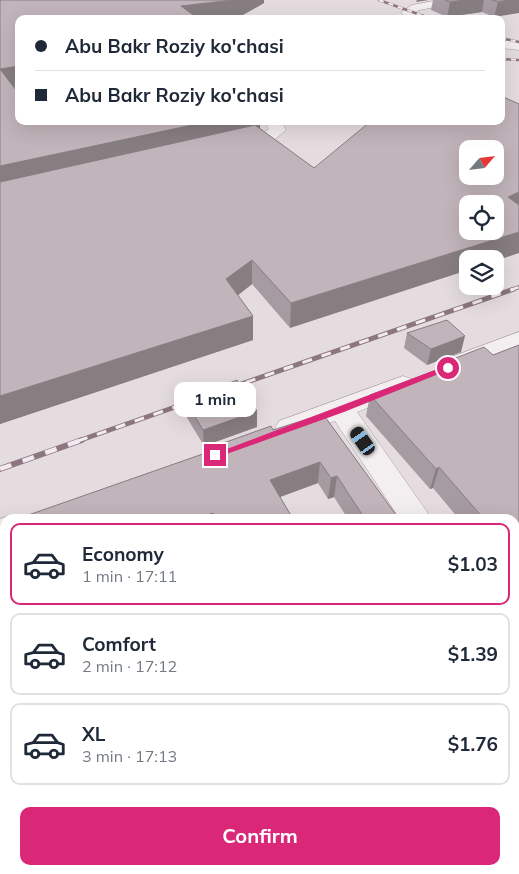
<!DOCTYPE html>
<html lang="en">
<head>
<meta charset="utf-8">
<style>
  :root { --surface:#fff; --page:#f2f2f3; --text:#1f2937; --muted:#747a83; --line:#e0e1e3; --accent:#db2777 }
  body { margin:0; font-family:Mulish,sans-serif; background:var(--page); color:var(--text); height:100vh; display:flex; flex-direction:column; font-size:19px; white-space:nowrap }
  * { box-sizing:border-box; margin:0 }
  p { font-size:16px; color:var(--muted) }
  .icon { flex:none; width:28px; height:28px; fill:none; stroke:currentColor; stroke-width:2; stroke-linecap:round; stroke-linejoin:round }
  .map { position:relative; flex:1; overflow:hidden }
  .side { position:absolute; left:0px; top:514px; width:520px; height:361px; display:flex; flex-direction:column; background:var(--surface); border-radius:15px 15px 0 0; box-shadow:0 5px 20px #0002 }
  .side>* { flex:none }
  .top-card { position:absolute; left:15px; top:15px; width:490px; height:110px; border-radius:10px; box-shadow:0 5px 20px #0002; display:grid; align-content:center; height:110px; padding:0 20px; background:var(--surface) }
  .needle { width:32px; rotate:62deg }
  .fabs { position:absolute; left:459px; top:140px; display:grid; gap:10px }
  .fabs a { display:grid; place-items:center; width:45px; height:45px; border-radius:10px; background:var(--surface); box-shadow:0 5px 20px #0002; font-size:25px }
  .end { position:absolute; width:22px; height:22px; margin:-11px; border:6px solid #db2777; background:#fff; box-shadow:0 0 0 2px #fff }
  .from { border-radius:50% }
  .bubble { position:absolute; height:35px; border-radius:10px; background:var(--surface); box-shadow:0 5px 20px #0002; font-size:16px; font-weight:700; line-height:35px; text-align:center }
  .car { position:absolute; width:15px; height:30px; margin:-15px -8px; border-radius:6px; box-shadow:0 0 4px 1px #0007; background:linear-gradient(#222 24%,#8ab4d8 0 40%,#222 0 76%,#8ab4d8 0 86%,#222 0) }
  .top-card b { display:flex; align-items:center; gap:18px; height:48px; font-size:19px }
  .top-card b+b { border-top:1px solid var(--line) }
  .top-card i { width:12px; height:12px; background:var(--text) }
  ul { padding:9px 0 0; list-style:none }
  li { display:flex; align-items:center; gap:15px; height:82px; margin:0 10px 8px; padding:0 10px; border:2px solid var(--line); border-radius:10px }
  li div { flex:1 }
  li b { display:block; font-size:19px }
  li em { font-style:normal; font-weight:700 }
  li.active { border-color:var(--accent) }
  li>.icon { width:45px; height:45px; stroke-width:1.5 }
  .cta { display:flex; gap:10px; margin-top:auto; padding:10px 20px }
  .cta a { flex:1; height:58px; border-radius:10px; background:var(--accent); color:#fff; font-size:20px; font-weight:700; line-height:58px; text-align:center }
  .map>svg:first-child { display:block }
</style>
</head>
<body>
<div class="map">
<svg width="519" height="874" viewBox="0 0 519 874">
  <rect width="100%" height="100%" fill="#e5dce0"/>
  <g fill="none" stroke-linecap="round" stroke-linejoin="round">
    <g stroke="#ab9ea4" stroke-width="1">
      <g id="minor">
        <polygon points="439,0 464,0 459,3 419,10 414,13 419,19 407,19 401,12 412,5"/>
        <polygon points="501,40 519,42 519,50 501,48"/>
        <polygon points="265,121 281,121 286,130 274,140 268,142 233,150 225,145 227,142 263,133 269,129"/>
        <polygon points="519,332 519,349 455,373 446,371 443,365 446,359"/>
        <polygon points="403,376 412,379 416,385 412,391 357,412 432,519 400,519 335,421 289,438 279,435 275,428 279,421"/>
        <polygon points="5,517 10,519 5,519 5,543 0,545 0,519"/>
        <polygon points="515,641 519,642 519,680 515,679"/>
        <polygon points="71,870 115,870 116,874 72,874"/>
      </g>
    </g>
    <use href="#minor" fill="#f3eef0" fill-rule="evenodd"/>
    <g stroke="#8c7781" stroke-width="2.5">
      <g id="rail-far3">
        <polyline points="379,0 432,19"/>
        <polyline points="501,38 519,42"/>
        <polyline points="501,59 519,60"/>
      </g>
    </g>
    <g stroke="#8c7781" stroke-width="4">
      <polyline id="rail-far2" points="511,290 519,287"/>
    </g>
    <g stroke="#8c7781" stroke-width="5">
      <g id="rail-far1">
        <polyline points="227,389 514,289"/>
        <polyline points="78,441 198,399"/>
      </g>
    </g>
    <g stroke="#8c7781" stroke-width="6">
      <polyline id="rail" points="0,469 82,440"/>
    </g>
    <use href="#rail-far3" stroke="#f3ebef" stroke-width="2" stroke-dasharray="5" stroke-linecap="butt"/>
    <use href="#rail-far2" stroke="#f3ebef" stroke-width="2.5" stroke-dasharray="8" stroke-linecap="butt"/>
    <use href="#rail-far1" stroke="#f3ebef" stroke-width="3" stroke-dasharray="10" stroke-linecap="butt"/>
    <use href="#rail" stroke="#f3ebef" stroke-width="4.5" stroke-dasharray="12" stroke-linecap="butt"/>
  </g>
  <g fill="#a69ba0">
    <polygon points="0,0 264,3 241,16 219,19 19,19 19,86 14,87 41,124 57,121 260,121 260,129 314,168 290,328 252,284 238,295 253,316 253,340 0,424"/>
    <polygon points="433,0 519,0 494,17 482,12 447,17 431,10"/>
    <polygon points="407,333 461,352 427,365 404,348"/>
    <polygon points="519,345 519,591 515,586 515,519 459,519 433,488 430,489 366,416 370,395 452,365 453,359 493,355"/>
    <polygon points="185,400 257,427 204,446 186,416"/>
    <polygon points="323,414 399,519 348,519 334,497 328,499 318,483 280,497 293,519 17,519 215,450 215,446 273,430"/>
    <polygon points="515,702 519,709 519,870 515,862"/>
  </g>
  <g fill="#877e82">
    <polygon points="233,0 264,0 264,3 241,16 219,19 182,19 181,6"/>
    <polygon points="417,0 429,0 416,2"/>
    <polygon points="465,0 484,0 482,12 447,17 450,2"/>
    <polygon points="509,0 519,0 519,13 494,17 498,2"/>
    <polygon points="19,66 19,86 5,88 0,69"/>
    <polygon points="211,121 260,121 260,132 0,190 0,166"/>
    <polygon points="519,192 519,213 508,197"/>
    <polygon points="519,232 519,253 495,261 495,259 468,259 468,270 290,328 291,303"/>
    <polygon points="252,260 252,284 227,304 226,279"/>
    <polygon points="253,316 253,340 0,424 0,396"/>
    <polygon points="465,336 461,352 427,365 431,349"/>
    <polygon points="257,411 257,427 204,446 203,430"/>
    <polygon points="320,462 318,483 269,501 270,480"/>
    <polygon points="439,467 433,488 430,489 436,469"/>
    <polygon points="337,476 334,497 328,499 331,478"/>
    <polygon points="213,513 214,519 197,519"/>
    <polygon points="0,659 5,679 5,710 0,689"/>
    <polygon points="44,870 53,870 54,874 44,874"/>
    <polygon points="298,870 316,870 308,874 290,874"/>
  </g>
  <g fill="#c1b4ba" stroke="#877e82" fill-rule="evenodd">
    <polygon points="0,0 233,0 181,6 196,17 186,19 19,19 19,66 0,69 19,94 19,121 39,121 41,124 57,121 211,121 0,166"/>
    <polygon points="445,0 465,0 450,2"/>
    <polygon points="492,0 509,0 498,2"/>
    <path d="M501 96 519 104V192L508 197 519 205V232L291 303 252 260 226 279 253 316 0 396V182L255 125 314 168 371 121H501ZM468 149H495V176H468ZM468 204H495V231H468Z"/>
    <polygon points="447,320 465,336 431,349 407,333"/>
    <polygon points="519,345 519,560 515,555 515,519 484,519 439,467 436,469 370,395 458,362 453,359 484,347 493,355"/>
    <polygon points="237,380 257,411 203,430 185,400"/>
    <polygon points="323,414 399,519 365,519 337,476 331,478 320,462 270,480 293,519 216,519 213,513 197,519 17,519 217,449 215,446 271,426 273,430"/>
    <polygon points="0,689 5,710 5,870 44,870 44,874 0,874"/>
    <polygon points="515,702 519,709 519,833 515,826"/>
    <polygon points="124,870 298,870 290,874 125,874"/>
  </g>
  <polygon fill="#db2777" points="448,365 452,368 451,369 344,412 218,457 211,455"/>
</svg>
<div class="fabs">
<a><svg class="needle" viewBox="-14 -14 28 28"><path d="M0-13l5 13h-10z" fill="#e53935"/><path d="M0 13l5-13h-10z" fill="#747a83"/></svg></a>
<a><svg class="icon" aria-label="locate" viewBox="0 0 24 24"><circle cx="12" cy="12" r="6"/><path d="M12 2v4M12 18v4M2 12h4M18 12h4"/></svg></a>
<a><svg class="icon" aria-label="layers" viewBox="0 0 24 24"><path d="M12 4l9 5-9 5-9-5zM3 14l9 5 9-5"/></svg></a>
</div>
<i class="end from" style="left:448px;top:368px"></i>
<i class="end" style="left:215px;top:455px"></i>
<div class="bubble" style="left:174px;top:382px;width:82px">1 min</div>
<i class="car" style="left:363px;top:441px;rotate:325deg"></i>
<div class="top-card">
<b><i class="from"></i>Abu Bakr Roziy ko'chasi</b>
<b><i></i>Abu Bakr Roziy ko'chasi</b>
</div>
<section class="side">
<ul>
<li class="active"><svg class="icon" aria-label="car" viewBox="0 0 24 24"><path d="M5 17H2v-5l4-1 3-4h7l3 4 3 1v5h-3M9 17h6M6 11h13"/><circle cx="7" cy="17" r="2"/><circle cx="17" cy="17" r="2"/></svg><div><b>Economy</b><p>1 min · 17:11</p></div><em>$1.03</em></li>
<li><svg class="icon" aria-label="car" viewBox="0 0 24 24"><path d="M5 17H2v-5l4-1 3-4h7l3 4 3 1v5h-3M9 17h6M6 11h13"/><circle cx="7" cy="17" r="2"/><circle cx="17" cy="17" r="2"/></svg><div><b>Comfort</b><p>2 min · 17:12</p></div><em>$1.39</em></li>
<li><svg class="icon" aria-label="car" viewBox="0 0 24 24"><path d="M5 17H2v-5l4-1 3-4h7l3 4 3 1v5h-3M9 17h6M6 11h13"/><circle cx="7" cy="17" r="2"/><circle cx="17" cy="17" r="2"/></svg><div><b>XL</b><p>3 min · 17:13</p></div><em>$1.76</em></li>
</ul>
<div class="cta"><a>Confirm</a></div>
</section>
</div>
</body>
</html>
